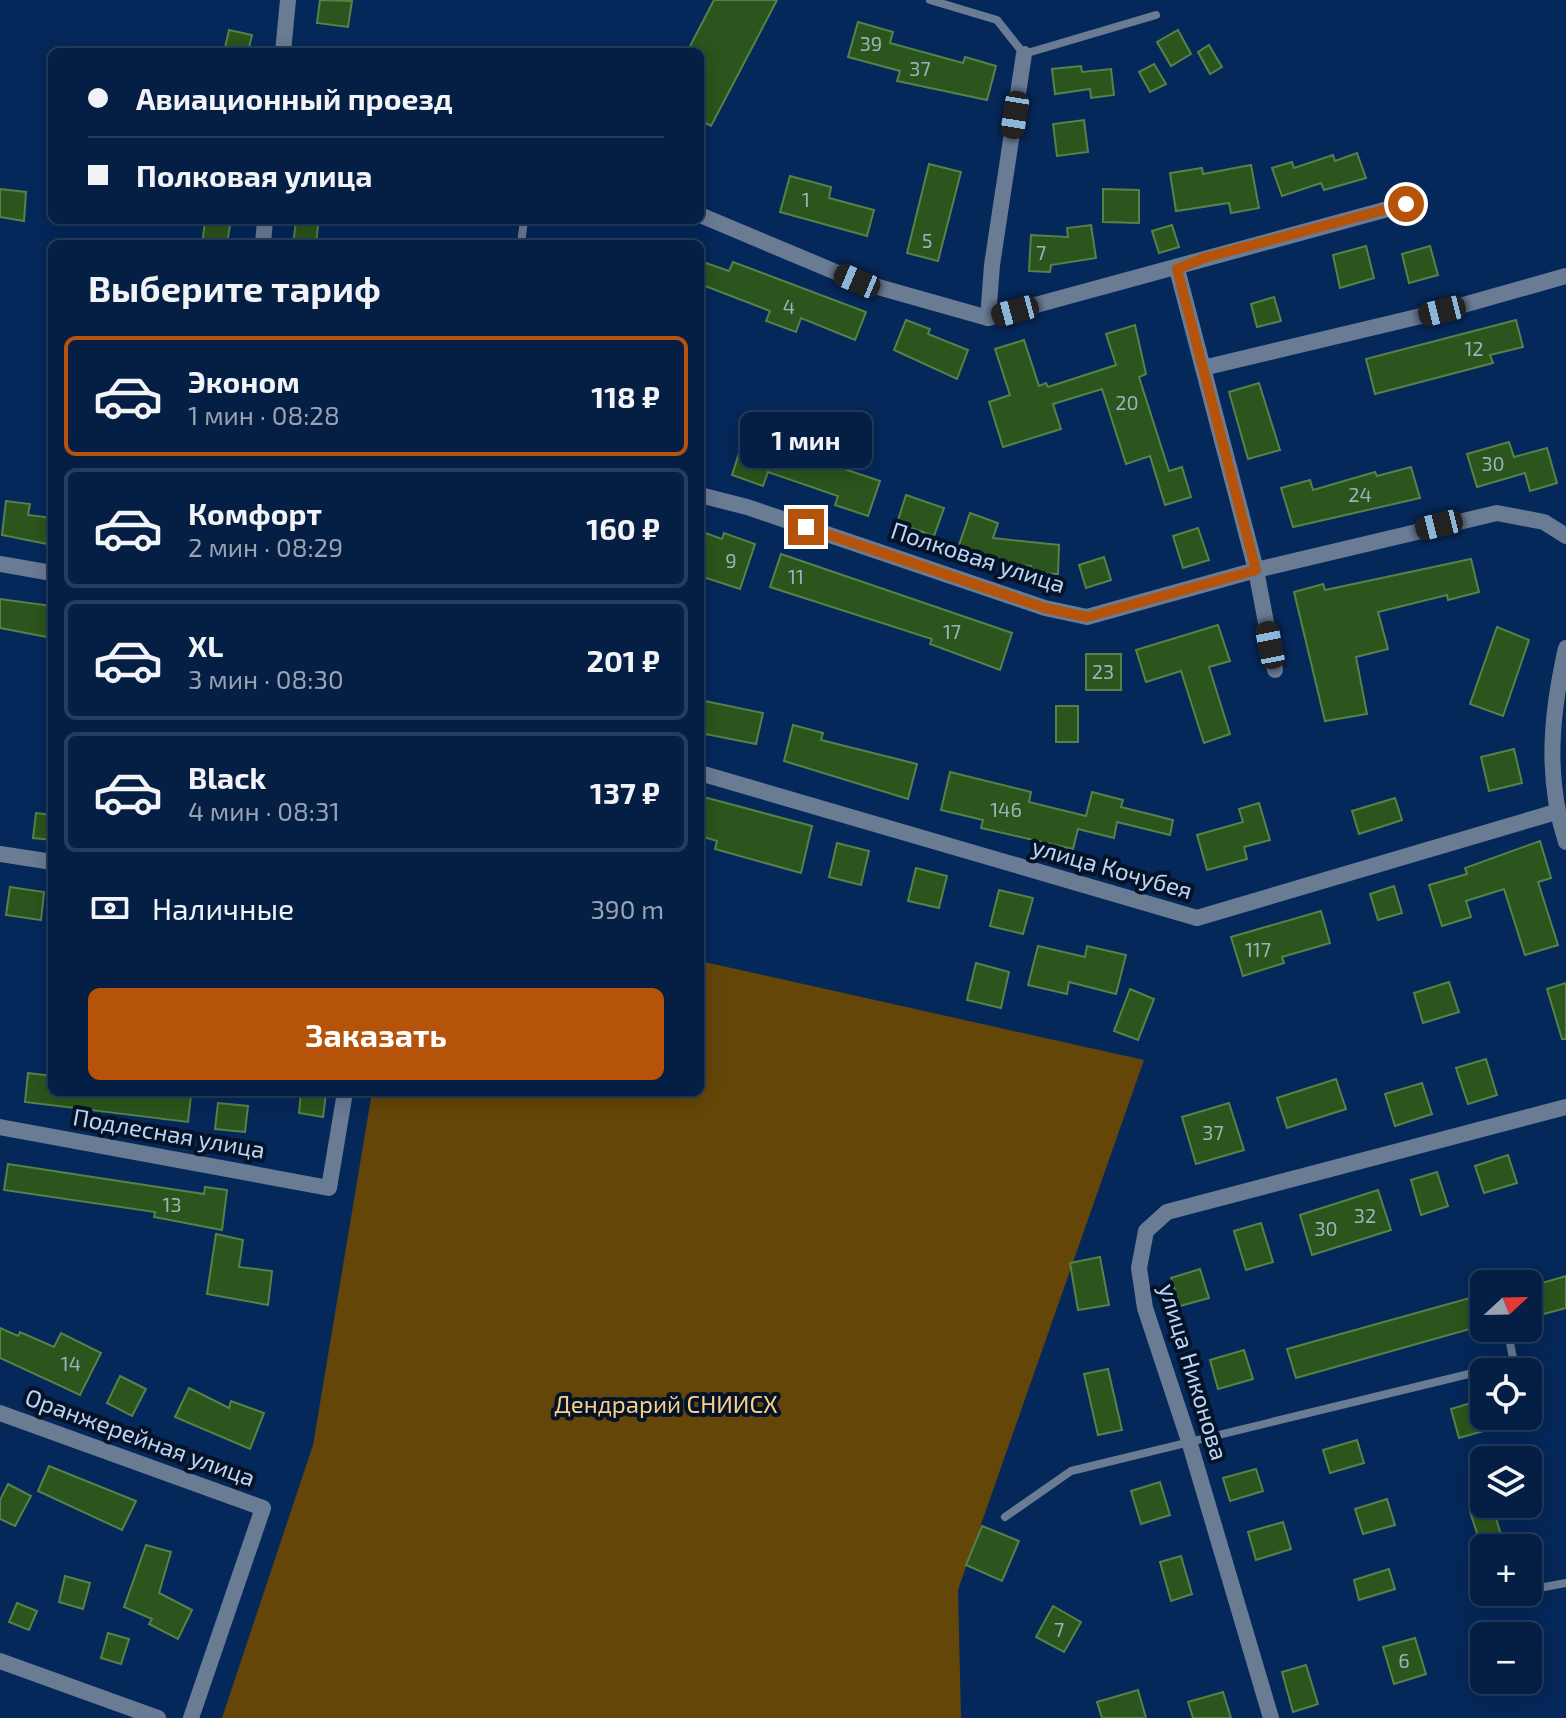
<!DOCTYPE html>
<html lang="ru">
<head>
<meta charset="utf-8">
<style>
  :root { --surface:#041e44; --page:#122b4f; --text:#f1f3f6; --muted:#97a2b2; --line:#253c5d; --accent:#b45309 }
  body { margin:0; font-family:"Exo 2",sans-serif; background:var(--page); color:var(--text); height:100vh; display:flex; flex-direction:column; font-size:30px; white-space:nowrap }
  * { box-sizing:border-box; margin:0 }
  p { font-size:26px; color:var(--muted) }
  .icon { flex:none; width:44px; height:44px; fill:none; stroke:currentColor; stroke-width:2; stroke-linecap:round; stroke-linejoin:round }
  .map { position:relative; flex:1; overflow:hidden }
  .drawer { position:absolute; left:48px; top:240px; width:656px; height:856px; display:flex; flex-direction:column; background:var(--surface); border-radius:12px; box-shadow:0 4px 20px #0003,0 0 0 2px var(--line) }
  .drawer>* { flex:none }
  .banner { position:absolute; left:48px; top:48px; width:656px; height:176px; border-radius:12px; box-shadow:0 4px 20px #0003,0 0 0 2px var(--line); display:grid; align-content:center; height:176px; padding:0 40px; background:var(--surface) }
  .needle { width:52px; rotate:68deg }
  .tools { position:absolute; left:1470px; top:1270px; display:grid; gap:16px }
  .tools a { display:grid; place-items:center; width:72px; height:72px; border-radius:12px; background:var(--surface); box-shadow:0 4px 20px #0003,0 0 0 2px var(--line); font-size:40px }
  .end { position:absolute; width:36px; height:36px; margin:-18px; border:10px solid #b45309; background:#fff; box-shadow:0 0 0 4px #fff }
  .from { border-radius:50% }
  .bubble { position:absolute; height:56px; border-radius:12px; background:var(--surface); box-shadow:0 4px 20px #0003,0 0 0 2px var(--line); font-size:26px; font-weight:700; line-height:56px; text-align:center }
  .car { position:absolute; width:24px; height:48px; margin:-24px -12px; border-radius:10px; box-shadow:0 0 6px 2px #0007; background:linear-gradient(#222 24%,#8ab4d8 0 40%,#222 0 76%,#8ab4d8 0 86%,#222 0) }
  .banner b { display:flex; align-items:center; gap:28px; height:76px; font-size:30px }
  .banner b+b { border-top:2px solid var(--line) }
  .banner i { width:20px; height:20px; background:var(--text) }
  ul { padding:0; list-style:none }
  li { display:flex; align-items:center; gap:24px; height:120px; margin:0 16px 12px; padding:0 24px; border:4px solid var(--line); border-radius:12px }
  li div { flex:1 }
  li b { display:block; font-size:30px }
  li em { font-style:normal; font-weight:700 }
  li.active { border-color:var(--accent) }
  li>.icon { width:72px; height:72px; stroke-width:1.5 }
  h2 { padding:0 40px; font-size:36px; line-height:96px }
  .pay { display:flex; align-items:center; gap:20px; height:88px; padding:0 40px; font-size:30px }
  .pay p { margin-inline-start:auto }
  .cta { display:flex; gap:16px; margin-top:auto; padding:16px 40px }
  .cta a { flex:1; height:92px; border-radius:12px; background:var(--accent); color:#fff; font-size:32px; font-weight:700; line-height:92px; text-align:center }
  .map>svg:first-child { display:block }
</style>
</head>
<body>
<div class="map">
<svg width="1566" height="1718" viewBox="0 0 1566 1718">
  <rect width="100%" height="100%" fill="#05285a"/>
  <polygon fill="#644608" points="700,961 1144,1060 958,1590 961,1718 222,1718 313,1445 372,1092 700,1092"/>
  <g fill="#2b551c" stroke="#568249" stroke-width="2">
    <polygon points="320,0 352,1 348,27 317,23"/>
    <polygon points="714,0 777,0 711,126 700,120 700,52 687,52"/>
    <polygon points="858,22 893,32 890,43 963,63 965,57 996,66 987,100 897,81 900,71 848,57"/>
    <polygon points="229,30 252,35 248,52 224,52"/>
    <polygon points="1178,30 1191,54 1171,66 1157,42"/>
    <polygon points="1209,45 1222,67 1210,74 1198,52"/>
    <polygon points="1154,64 1166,84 1150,92 1139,72"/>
    <polygon points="1081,66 1082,72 1111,69 1114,95 1091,98 1090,89 1055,94 1052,69"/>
    <polygon points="1084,120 1088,152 1057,156 1053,124"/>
    <polygon points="1357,153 1366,178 1324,190 1321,183 1282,196 1272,168 1292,162 1294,168 1333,155 1335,161"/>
    <polygon points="929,164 961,172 938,261 907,253"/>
    <polygon points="1251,165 1259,208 1231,213 1229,203 1176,211 1170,173 1202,168 1203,174"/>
    <polygon points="790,176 831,187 829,198 874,210 867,236 780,212"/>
    <polygon points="0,189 26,192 24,221 0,217"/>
    <polygon points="1103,189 1139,190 1139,223 1103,222"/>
    <polygon points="205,222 230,225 227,244 202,244"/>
    <polygon points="296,222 318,225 316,244 293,244"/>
    <polygon points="1091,225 1096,258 1051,265 1050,272 1029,271 1031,235 1068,237 1067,228"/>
    <polygon points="1172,225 1179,247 1159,253 1152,231"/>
    <polygon points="1366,246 1374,278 1340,288 1333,255"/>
    <polygon points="1430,246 1438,275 1409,283 1402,254"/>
    <polygon points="700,261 729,271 733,262 866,312 855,340 801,318 796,332 766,321 770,311 700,284"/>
    <polygon points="1274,297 1281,321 1257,327 1251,304"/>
    <polygon points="906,320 930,329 928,334 968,350 957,379 894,350"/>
    <polygon points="1516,320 1523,347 1490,355 1493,363 1375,394 1366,359"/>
    <polygon points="1135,325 1146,374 1139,377 1169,471 1182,467 1191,497 1165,505 1150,456 1126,464 1102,389 1053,404 1061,429 1003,447 989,402 1010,395 995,349 1024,340 1039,386 1046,383 1048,387 1116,365 1106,334"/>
    <polygon points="1259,383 1280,450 1248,459 1229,392"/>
    <polygon points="743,441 787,457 792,443 838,459 835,466 880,481 868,516 835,505 838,496 768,472 763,486 732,475"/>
    <polygon points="1509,442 1514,457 1547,448 1557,483 1530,491 1525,473 1477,487 1467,454"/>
    <polygon points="1411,467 1420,498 1293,527 1281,488 1310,480 1313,490 1375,472 1377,476"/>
    <polygon points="906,495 944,508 934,536 897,523"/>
    <polygon points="6,501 30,504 28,515 52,518 52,545 2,535"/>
    <polygon points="970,513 998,523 993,538 1059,545 1058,574 1030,573 1031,566 1004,564 958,548"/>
    <polygon points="1198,528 1209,560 1183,568 1173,536"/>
    <polygon points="700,531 722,539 724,533 755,544 740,589 700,576"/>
    <polygon points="781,554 1012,633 1000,670 930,644 932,639 770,587"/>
    <polygon points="1104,557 1111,580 1086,588 1079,565"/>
    <polygon points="1471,559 1479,592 1448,600 1447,595 1378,612 1388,649 1356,657 1367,714 1325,721 1294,592 1323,584 1325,590"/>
    <polygon points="0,599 52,606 52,638 0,628"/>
    <polygon points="1218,625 1230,661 1209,667 1230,734 1204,743 1181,671 1146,682 1136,650"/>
    <polygon points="1497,627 1529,640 1503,716 1470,704"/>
    <rect x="1086" y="654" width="35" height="36"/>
    <polygon points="700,700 763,713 756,744 700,733"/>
    <rect x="1056" y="706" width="22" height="36"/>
    <polygon points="793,725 823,733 821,740 917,764 908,799 784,761"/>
    <polygon points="1514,749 1522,783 1489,791 1481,757"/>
    <polygon points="950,772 1031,792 1029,802 1086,816 1092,792 1123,800 1121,807 1173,820 1170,835 1117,822 1114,838 1078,829 1073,849 981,828 983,820 941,810"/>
    <polygon points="700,796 812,826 801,873 715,849 717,841 700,836"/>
    <polygon points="1395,798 1402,820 1359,834 1352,811"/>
    <polygon points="1259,803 1270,840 1244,847 1247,859 1207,870 1197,835 1243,822 1239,809"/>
    <polygon points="36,813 52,815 52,840 33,838"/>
    <polygon points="1540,841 1551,878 1538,882 1558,945 1525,955 1504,889 1466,901 1471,917 1442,926 1429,885 1467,874 1465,868"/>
    <polygon points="837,843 869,851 861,885 829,877"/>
    <polygon points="916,868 947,876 939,908 908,901"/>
    <polygon points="1394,886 1402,913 1378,920 1370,894"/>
    <polygon points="10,887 44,892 41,920 6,915"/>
    <polygon points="999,890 1033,898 1023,934 990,926"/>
    <polygon points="1321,911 1330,943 1282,957 1284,963 1243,976 1231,937"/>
    <polygon points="1038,946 1085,957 1087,946 1126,955 1116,994 1069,982 1067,994 1028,985"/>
    <polygon points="976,963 1009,972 1001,1008 967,1000"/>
    <polygon points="1449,982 1459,1012 1423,1023 1414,993"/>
    <polygon points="1566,983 1566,1039 1562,1039 1547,989"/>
    <polygon points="1130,989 1154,999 1138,1040 1114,1031"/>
    <polygon points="1486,1059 1497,1095 1468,1104 1456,1068"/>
    <polygon points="28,1073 52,1076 52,1092 191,1095 188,1122 25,1102"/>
    <polygon points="1336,1079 1346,1109 1287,1128 1277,1098"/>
    <polygon points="1422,1083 1432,1114 1395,1126 1385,1094"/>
    <polygon points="301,1092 326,1094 323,1117 299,1113"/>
    <polygon points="218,1103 248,1106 245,1132 215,1129"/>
    <polygon points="1229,1103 1244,1150 1196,1164 1182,1117"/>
    <polygon points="1508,1155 1517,1183 1484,1193 1475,1166"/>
    <polygon points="8,1164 204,1194 205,1187 227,1190 222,1230 154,1217 155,1212 4,1190"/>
    <polygon points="1437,1172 1448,1206 1421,1215 1411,1180"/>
    <polygon points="1378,1190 1391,1230 1312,1255 1300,1215"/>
    <polygon points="1261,1223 1273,1262 1246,1270 1234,1231"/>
    <polygon points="216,1234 243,1240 239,1267 272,1271 268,1305 207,1294"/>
    <polygon points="1100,1257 1109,1305 1078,1310 1070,1263"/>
    <polygon points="1200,1269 1209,1298 1180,1306 1171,1278"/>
    <polygon points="1566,1276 1566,1308 1540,1315 1532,1286"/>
    <polygon points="1484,1294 1484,1325 1296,1378 1287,1349"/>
    <polygon points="0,1328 18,1336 20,1332 54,1347 61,1333 101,1353 80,1395 0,1358"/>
    <polygon points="1244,1350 1253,1379 1218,1389 1210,1360"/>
    <polygon points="1108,1369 1122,1430 1098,1435 1084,1374"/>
    <polygon points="120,1376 146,1389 132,1416 107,1403"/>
    <polygon points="189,1388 229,1408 231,1401 264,1413 250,1449 175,1417"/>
    <polygon points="1484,1399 1484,1416 1490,1416 1494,1428 1459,1438 1451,1409"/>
    <polygon points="1357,1440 1364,1463 1330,1473 1323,1450"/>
    <polygon points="49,1466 136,1501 122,1530 38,1491"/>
    <polygon points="1256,1469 1263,1491 1230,1501 1223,1478"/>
    <polygon points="1160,1482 1170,1515 1141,1524 1131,1491"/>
    <polygon points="8,1484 31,1496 15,1526 0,1519 0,1500"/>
    <polygon points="1387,1499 1395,1525 1363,1534 1355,1509"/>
    <polygon points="1492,1505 1505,1548 1482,1548 1470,1512"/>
    <polygon points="1283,1522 1291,1549 1256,1560 1248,1532"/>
    <polygon points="982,1526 1019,1541 1002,1581 966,1565"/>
    <polygon points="146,1545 171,1552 159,1593 192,1610 178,1639 149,1624 152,1619 124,1607"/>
    <polygon points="1181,1556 1192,1594 1171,1601 1160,1562"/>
    <polygon points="1389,1569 1395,1589 1359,1600 1354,1580"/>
    <polygon points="65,1576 90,1583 83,1609 59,1602"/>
    <polygon points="17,1603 37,1611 29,1630 9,1622"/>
    <polygon points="1053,1606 1081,1622 1064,1652 1036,1637"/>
    <polygon points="108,1633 129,1639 121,1664 101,1658"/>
    <polygon points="1415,1638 1426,1674 1394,1684 1383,1647"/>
    <polygon points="1306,1665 1318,1704 1293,1712 1282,1672"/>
    <polygon points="1138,1690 1146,1718 1102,1718 1097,1702"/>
    <polygon points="1223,1692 1231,1718 1193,1718 1188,1702"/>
  </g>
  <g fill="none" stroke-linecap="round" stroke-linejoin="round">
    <g stroke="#6a7b94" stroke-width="8">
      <polyline points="930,0 997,20 1024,54 1156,15"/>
      <polyline points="521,244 524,220"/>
      <polyline points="1493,1282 1494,1284"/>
      <polyline points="1005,1517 1071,1471 1514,1363 1507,1328"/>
      <polyline points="1528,1590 1566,1583"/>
      <polyline points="1491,1598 1520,1592"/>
    </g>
    <g stroke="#6a7b94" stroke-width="16">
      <polyline points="283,52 288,0"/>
      <polyline points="700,215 857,281 988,318 1406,204"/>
      <polyline points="263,244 265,220"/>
      <polyline points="1177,269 1256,570 1275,670"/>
      <polyline points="988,318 992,265 1024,54"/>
      <polyline points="1203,368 1442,311 1566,276"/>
      <polyline points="700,495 747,507 1045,608 1087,617 1256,570 1497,513 1544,522 1566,536"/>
      <polyline points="0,564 52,573"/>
      <path d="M1566 648C1551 714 1545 777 1566 842"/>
      <polyline points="700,773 1197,918 1556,812"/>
      <polyline points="0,854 52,862"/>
      <polyline points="0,1127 329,1188 345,1092"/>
      <polyline points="0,1413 263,1508 191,1718"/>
      <polyline points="0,1661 158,1718"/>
      <polyline points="1271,1718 1189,1441 1145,1308 1139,1268 1146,1231 1167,1212 1566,1107"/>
    </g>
  </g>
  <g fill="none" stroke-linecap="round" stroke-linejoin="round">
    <polyline stroke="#b45309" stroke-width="10" points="806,527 1045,608 1087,617 1256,570 1177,269 1204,258 1406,204"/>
  </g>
  <g text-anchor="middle" stroke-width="8" stroke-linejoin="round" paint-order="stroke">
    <g font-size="20" fill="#9ab4bd">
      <text x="871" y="51">39</text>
      <text x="920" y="76">37</text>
      <text x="806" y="207">1</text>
      <text x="927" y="248">5</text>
      <text x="1041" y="260">7</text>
      <text x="789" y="314">4</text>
      <text x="1474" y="356">12</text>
      <text x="1127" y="410">20</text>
      <text x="1493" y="471">30</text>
      <text x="1360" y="502">24</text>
      <text x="731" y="568">9</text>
      <text x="796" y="584">11</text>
      <text x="952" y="639">17</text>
      <text x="1103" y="679">23</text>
      <text x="1006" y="817">146</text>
      <text x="1258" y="957">117</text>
      <text x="1213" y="1140">37</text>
      <text x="172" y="1212">13</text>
      <text x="1365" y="1223">32</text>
      <text x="1326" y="1236">30</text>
      <text x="71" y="1371">14</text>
      <text x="1059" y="1637">7</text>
      <text x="1404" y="1668">6</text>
    </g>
    <g font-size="24" fill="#bfd4f3" stroke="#051328">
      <text transform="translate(978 558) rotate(18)" y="8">Полковая улица</text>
      <text transform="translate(1112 869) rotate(16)" y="8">улица Кочубея</text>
      <text transform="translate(169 1134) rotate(10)" y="8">Подлесная улица</text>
      <text transform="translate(1193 1372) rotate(73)" y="8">улица Никонова</text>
      <text transform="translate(140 1438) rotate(20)" y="8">Оранжерейная улица</text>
    </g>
    <g font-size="24" fill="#fccf87" stroke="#051328">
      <text x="666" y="1413">Дендрарий СНИИСХ</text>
    </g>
  </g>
</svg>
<div class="tools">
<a><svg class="needle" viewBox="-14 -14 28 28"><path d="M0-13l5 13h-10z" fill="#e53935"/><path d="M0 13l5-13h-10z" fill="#97a2b2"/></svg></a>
<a><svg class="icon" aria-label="locate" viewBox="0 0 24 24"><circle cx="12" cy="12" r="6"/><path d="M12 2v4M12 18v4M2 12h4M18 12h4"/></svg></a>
<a><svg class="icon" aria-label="layers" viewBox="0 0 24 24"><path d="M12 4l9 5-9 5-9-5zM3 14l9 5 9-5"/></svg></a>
<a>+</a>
<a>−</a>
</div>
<i class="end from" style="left:1406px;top:204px"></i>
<i class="end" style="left:806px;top:527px"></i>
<div class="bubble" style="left:740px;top:412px;width:132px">1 мин</div>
<i class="car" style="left:1015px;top:115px;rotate:189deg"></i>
<i class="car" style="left:857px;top:281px;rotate:293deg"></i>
<i class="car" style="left:1015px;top:311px;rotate:255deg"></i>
<i class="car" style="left:1442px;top:311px;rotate:256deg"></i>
<i class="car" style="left:1439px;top:525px;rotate:256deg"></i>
<i class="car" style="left:1270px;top:645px;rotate:349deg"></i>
<div class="banner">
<b><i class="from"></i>Авиационный проезд</b>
<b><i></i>Полковая улица</b>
</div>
<section class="drawer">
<h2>Выберите тариф</h2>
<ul>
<li class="active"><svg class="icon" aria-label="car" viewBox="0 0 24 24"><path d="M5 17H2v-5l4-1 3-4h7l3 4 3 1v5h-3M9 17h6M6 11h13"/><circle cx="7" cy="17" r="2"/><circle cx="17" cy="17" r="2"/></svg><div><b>Эконом</b><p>1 мин · 08:28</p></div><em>118 ₽</em></li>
<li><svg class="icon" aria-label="car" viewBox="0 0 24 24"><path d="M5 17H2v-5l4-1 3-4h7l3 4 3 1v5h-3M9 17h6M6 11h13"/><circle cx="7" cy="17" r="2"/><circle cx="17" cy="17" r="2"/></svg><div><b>Комфорт</b><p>2 мин · 08:29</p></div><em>160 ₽</em></li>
<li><svg class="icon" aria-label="car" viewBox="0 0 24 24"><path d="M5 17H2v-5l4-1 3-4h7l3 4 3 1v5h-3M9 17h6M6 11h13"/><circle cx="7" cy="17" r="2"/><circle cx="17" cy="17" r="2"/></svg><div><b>XL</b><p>3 мин · 08:30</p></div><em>201 ₽</em></li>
<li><svg class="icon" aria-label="car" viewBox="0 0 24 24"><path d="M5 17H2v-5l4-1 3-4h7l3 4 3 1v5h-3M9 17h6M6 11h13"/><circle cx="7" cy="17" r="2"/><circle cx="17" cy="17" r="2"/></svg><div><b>Black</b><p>4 мин · 08:31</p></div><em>137 ₽</em></li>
</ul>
<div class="pay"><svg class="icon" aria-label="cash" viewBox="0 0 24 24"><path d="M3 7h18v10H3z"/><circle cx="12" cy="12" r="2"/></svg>Наличные<p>390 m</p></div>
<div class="cta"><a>Заказать</a></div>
</section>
</div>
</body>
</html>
